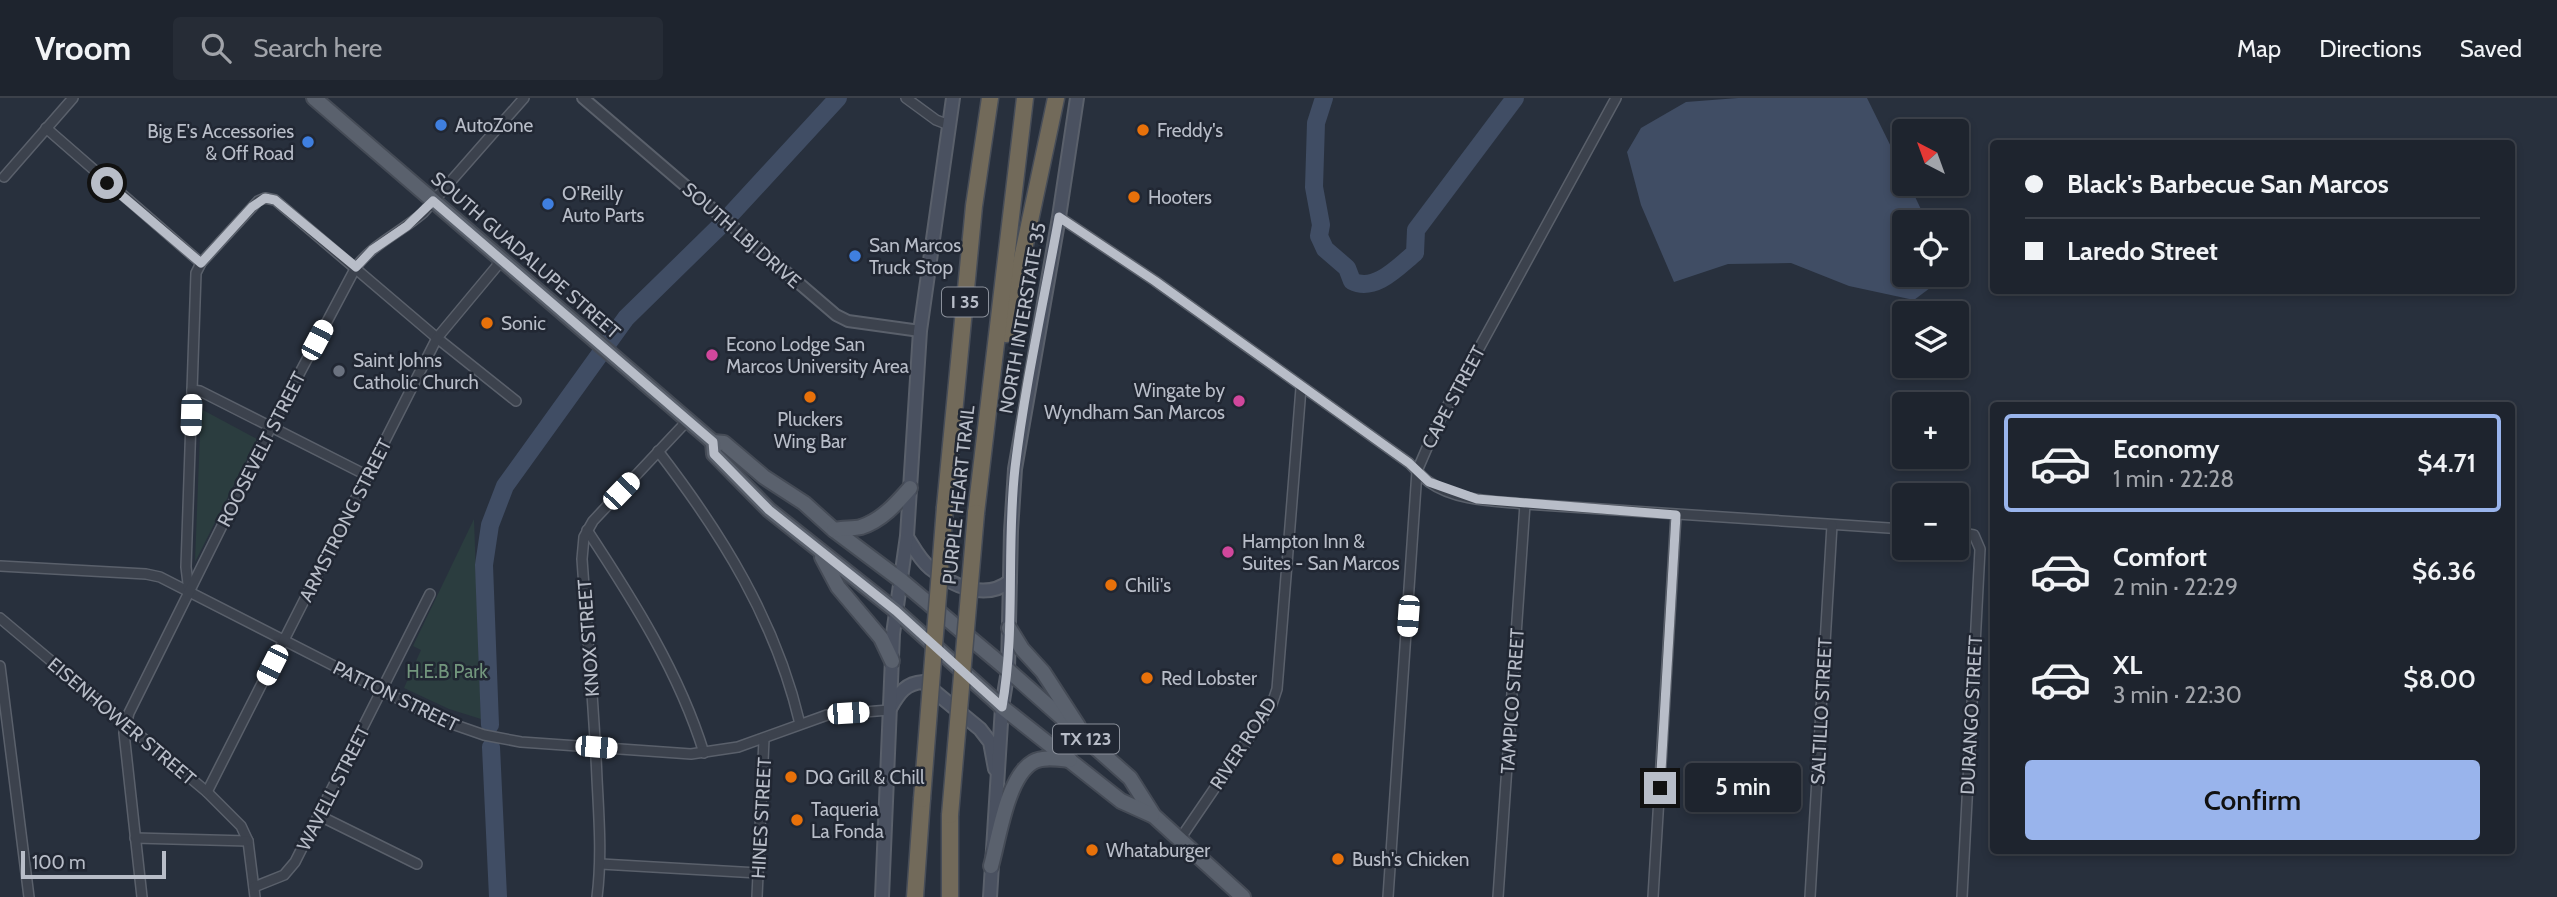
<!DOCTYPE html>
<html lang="en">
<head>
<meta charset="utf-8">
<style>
  :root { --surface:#1e242e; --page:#262c36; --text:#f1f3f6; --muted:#a1a4aa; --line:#3c414a; --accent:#99b4ec }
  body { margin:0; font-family:Cabin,sans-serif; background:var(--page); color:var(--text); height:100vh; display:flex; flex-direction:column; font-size:26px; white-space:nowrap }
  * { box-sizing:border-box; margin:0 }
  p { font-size:23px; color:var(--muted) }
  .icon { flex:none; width:38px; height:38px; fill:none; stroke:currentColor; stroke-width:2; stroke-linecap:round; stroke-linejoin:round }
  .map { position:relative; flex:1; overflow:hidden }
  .sheet { position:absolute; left:1990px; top:304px; width:525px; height:452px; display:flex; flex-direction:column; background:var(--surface); border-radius:7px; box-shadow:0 4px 10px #0003,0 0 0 2px var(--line) }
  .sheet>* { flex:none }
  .hud { position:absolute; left:1990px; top:42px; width:525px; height:154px; border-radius:7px; box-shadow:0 4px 10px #0003,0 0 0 2px var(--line); display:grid; align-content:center; height:154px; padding:0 35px; background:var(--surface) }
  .needle { width:46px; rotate:319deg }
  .fabs { position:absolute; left:1892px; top:21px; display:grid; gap:14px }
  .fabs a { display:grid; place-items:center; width:77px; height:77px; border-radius:7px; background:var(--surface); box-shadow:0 4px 10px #0003,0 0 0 2px var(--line); font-size:35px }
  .scale { position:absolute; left:21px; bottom:18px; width:145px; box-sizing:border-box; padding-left:7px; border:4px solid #b8bdc8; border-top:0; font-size:19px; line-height:24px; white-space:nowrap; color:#b8bdc8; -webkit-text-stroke:5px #212733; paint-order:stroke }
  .end { position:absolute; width:32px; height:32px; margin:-16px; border:9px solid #b8bdc8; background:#111; box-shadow:0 0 0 4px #111 }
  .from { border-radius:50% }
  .bubble { position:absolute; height:49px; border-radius:7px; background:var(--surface); box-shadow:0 4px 10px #0003,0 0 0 2px var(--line); font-size:23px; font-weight:600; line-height:49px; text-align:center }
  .car { position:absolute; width:21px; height:42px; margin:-21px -10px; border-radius:9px; box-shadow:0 0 5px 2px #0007; background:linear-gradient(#fff 24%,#345 0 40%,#fff 0 76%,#345 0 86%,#fff 0) }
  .hud b { display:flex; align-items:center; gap:24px; height:66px; font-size:26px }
  .hud b+b { border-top:2px solid var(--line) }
  .hud i { width:18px; height:18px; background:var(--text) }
  ul { padding:12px 0 0; list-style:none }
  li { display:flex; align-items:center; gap:21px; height:98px; margin:0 14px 10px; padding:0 21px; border:4px solid transparent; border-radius:7px }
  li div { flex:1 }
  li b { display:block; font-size:26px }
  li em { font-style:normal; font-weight:600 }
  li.on { border-color:var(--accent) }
  li>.icon { width:63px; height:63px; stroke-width:1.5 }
  .action { display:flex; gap:14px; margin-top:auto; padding:14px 35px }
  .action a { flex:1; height:80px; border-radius:7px; background:var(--accent); color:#111; font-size:28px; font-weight:600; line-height:80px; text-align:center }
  header { display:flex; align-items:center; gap:42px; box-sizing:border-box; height:98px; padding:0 35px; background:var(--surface); border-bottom:2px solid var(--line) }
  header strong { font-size:33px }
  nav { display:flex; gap:38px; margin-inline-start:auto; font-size:24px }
  .search { width:490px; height:63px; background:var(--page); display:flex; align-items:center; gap:18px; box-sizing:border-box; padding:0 24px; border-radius:7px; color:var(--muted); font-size:26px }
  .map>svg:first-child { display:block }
</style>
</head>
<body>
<header>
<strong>Vroom</strong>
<div class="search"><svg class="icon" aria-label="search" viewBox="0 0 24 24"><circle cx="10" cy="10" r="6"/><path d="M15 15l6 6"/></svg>Search here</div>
<nav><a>Map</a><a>Directions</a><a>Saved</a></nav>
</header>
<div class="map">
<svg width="2557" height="799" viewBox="0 0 2557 799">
  <rect width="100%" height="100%" fill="#28303d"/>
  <g fill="#2b3d3f">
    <polygon points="201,311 257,341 195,464"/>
    <polygon points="474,421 481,621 449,611 404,590 421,552 413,548"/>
  </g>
  <polygon fill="#404d64" points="1738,0 1867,0 1904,75 1904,86 1909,86 1927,124 1904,124 1904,177 1938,177 1938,184 1914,202 1849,188 1791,165 1728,166 1674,184 1641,107 1627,54 1641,30 1686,4"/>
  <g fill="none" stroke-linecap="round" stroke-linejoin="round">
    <g stroke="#404d64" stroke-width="18">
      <path d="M1324 0 1316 25 1314 89 1321 127 1319 138 1325 151 1347 170 1352 183C1375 195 1399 168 1415 155L1416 132 1515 0"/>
      <polyline points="732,115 838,0"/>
      <polyline points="490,627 484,467 490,427 505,388 626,220 719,129"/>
      <polyline points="491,649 498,799"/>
    </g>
    <g stroke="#5a606b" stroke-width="12">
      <g id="minor">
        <polyline points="906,0 936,22 949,27"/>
        <polyline points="46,30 201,165"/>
        <polyline points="4,79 73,0"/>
        <path d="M1059 119 1155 183 1409 365C1415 371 1422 379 1429 384 1456 403 1494 403 1525 406L1904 431"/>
        <polyline points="192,292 200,293 368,378"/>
        <path d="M658 353C722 436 776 523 800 626"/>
        <path d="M587 432C633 502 679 574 704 655"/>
        <polyline points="1956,434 1974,437 1980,451 1962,799"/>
        <polyline points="0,468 146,476 160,479 438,621 484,637 521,644 691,656 738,649 827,617 889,612"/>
        <polyline points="189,494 186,469 196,175 201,165 258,103 265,100 275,102 437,240 516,303"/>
        <polyline points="0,520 207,694 241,728 248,743 255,799"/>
        <polyline points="0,568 29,799"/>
        <polyline points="207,694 437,240 502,162"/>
        <polyline points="318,717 417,766"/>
        <polyline points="135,740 248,743"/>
        <polyline points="1180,741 1272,606 1277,591 1301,290"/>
        <polyline points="601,766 758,775"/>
        <polyline points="254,789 284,777 295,764 430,496"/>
        <path d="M142 799 124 635 129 615 271 329 356 169C373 146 401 134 423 115L524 0"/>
        <path d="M597 799C602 759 599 721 597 681 594 607 587 534 582 461L584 439 593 423 688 322"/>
        <polyline points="757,799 764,641"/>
        <polyline points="1388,799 1417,373 1436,329 1616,0"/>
        <polyline points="1498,799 1525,406"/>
        <polyline points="1653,799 1676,417"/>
        <polyline points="1810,799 1832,427"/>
      </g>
    </g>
    <g stroke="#5a606b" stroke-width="14">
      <polyline id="tertiary" points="583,0 836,217 848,223 920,233"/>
    </g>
    <g stroke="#5a606b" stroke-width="16">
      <g id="secondary">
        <path d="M907 439C914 450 920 462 930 470 952 488 986 503 1010 483"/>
        <path d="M891 609C899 595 906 585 923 584L980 631 990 644 995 671"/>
        <polyline points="882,799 893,536 907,438 920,233 953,0"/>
        <polyline points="990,799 1002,609 1008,572 1011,433 1015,371 1059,119 1077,0"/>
      </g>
    </g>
    <g stroke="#454b56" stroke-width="18">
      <g id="primary">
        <polyline points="314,0 713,344 724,345 764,379 804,405 834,432 902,483 1008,572 1130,680 1154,718 1243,799"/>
        <polyline points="713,344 714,356 769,412 896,513 1002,609 1121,703 1152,717"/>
        <path d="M834 432C843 430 853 431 861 429 882 422 896 406 910 390"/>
        <polyline points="822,459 838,489 881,540 892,563"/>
        <polyline points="1009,530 1022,551 1043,574 1078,628"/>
        <path d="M991 768C999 740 1007 679 1033 664 1043 658 1058 661 1070 662"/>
      </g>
    </g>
    <g stroke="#474d58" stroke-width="19">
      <g id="motorway">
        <polyline points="1006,236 1056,0"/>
        <polyline points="945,409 974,108 990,0"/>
        <polyline points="976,415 1025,0"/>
        <polyline points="915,799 922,701"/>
        <polyline points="950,799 950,717"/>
      </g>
    </g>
    <use href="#minor" stroke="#3c424d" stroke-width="9"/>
    <use href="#tertiary" stroke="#3c424d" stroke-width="10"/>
    <use href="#secondary" stroke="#4a5160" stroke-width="12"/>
    <use href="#primary" stroke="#5a616d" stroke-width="14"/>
    <use href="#motorway" stroke="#726a5a" stroke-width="16"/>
    <g stroke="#474d58" stroke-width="19" stroke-linecap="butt">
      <g id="motorway-bridge">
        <polyline points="922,701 945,409"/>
        <polyline points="950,717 976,415"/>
      </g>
    </g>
    <use href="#motorway-bridge" stroke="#726a5a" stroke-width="16"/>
  </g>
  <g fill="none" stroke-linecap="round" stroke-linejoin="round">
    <path stroke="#b8bdc8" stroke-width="9" d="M107 85 201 165 252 109 265 100 275 102 356 169 372 152 407 128 433 103 713 344 714 356 769 412 896 513 1002 609C1016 531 1006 450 1015 370 1025 286 1044 202 1059 119L1155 183 1409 365 1429 384 1477 401 1676 417 1660 690"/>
  </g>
  <g fill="#3f7fe0" stroke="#212733" stroke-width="2.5">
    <circle cx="441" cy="27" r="7"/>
    <circle cx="308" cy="44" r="7"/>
    <circle cx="548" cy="106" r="7"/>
    <circle cx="855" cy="158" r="7"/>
  </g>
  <g fill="#e8710a" stroke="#212733" stroke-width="2.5">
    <circle cx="1143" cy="32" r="7"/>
    <circle cx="1134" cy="99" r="7"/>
    <circle cx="487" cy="225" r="7"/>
    <circle cx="810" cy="299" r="7"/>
    <circle cx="1111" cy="487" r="7"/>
    <circle cx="1147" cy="580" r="7"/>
    <circle cx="791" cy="679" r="7"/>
    <circle cx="797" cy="722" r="7"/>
    <circle cx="1092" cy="752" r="7"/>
    <circle cx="1338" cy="761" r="7"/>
  </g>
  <g fill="#d1479c" stroke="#212733" stroke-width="2.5">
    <circle cx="712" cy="257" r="7"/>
    <circle cx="1239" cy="303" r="7"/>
    <circle cx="1228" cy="454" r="7"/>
  </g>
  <circle fill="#6b7280" stroke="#212733" stroke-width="2.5" cx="339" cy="273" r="7"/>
  <g text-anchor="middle" stroke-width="5" stroke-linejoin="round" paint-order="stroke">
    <g fill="#212733" stroke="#8b909b" stroke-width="2">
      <rect x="942" y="189.5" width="46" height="29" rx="5"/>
      <rect x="1053" y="626.5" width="66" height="29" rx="5"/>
    </g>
    <g font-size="18" font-weight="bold" fill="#b8bdc8">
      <text x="965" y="210">I 35</text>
      <text x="1086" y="647">TX 123</text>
    </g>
    <g font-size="19" fill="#b8bdc8" stroke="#212733" text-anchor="start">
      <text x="455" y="34">AutoZone</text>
      <text x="1157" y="39">Freddy's</text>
      <text x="294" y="40" text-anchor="end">Big E's Accessories<tspan x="294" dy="22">&amp; Off Road</tspan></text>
      <text x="562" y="102">O'Reilly<tspan x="562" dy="22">Auto Parts</tspan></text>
      <text x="1148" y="106">Hooters</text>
      <text x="869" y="154">San Marcos<tspan x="869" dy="22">Truck Stop</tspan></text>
      <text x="501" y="232">Sonic</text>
      <text x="726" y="253">Econo Lodge San<tspan x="726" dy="22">Marcos University Area</tspan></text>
      <text x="353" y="269">Saint Johns<tspan x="353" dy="22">Catholic Church</tspan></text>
      <text x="1225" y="299" text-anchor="end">Wingate by<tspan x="1225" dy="22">Wyndham San Marcos</tspan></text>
      <text x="810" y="328" text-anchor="middle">Pluckers<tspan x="810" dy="22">Wing Bar</tspan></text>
      <text x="1242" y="450">Hampton Inn &amp;<tspan x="1242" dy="22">Suites - San Marcos</tspan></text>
      <text x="1125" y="494">Chili's</text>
      <text x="1161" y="587">Red Lobster</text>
      <text x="805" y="686">DQ Grill &amp; Chill</text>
      <text x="811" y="718">Taqueria<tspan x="811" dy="22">La Fonda</tspan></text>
      <text x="1106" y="759">Whataburger</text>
      <text x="1352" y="768">Bush's Chicken</text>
    </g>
    <g font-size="19" fill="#b8bdc8" stroke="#212733">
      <text transform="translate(742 137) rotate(41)" y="7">SOUTH LBJ DRIVE</text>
      <text transform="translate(526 157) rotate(41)" y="7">SOUTH GUADALUPE STREET</text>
      <text transform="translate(1022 220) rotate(-80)" y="7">NORTH INTERSTATE 35</text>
      <text transform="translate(1453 299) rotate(-62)" y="7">CAPE STREET</text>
      <text transform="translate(261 351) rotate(-63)" y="7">ROOSEVELT STREET</text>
      <text transform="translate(958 397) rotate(-84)" y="7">PURPLE HEART TRAIL</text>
      <text transform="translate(345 422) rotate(-63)" y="7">ARMSTRONG STREET</text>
      <text transform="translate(588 540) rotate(-94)" y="7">KNOX STREET</text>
      <text transform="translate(396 598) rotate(26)" y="7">PATTON STREET</text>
      <text transform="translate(1512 603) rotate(-86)" y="7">TAMPICO STREET</text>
      <text transform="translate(1821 613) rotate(-87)" y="7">SALTILLO STREET</text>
      <text transform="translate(1971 617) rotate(-87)" y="7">DURANGO STREET</text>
      <text transform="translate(122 623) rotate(40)" y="7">EISENHOWER STREET</text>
      <text transform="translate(1243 645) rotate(-57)" y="7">RIVER ROAD</text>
      <text transform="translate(333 690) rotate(-63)" y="7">WAVELL STREET</text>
      <text transform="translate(761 720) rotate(-87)" y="7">HINES STREET</text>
    </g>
    <g font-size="19" fill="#72967d" stroke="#212733">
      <text x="447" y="580">H.E.B Park</text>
    </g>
  </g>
</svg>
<div class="fabs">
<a><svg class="needle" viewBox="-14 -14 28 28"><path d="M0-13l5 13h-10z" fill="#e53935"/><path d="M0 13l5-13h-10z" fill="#a1a4aa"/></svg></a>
<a><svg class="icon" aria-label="locate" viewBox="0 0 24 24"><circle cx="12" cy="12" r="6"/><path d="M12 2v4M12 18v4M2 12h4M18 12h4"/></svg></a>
<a><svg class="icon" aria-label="layers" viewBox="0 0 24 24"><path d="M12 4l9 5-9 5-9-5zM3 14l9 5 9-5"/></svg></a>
<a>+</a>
<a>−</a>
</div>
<div class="scale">100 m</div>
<i class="end from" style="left:107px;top:85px"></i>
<i class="end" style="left:1660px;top:690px"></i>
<div class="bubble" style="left:1685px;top:665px;width:116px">5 min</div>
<i class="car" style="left:317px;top:242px;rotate:28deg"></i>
<i class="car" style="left:191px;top:317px;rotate:182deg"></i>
<i class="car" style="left:621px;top:393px;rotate:44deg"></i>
<i class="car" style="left:1408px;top:518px;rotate:184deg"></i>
<i class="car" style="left:272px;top:567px;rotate:207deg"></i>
<i class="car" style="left:848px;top:615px;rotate:86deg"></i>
<i class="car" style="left:596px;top:649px;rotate:95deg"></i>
<div class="hud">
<b><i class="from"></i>Black's Barbecue San Marcos</b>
<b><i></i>Laredo Street</b>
</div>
<section class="sheet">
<ul>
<li class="on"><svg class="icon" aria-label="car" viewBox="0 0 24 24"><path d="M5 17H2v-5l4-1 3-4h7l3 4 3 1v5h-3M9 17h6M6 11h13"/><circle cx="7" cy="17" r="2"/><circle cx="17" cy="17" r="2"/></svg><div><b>Economy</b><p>1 min · 22:28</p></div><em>$4.71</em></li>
<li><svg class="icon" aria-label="car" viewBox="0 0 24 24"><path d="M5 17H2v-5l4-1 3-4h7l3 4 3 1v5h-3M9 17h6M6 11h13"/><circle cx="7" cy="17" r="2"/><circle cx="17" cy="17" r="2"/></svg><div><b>Comfort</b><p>2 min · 22:29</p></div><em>$6.36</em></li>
<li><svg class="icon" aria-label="car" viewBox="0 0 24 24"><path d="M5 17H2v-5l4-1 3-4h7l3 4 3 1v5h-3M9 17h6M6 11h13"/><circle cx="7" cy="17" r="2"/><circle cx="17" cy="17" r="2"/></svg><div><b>XL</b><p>3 min · 22:30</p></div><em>$8.00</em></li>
</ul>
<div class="action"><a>Confirm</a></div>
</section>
</div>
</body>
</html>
